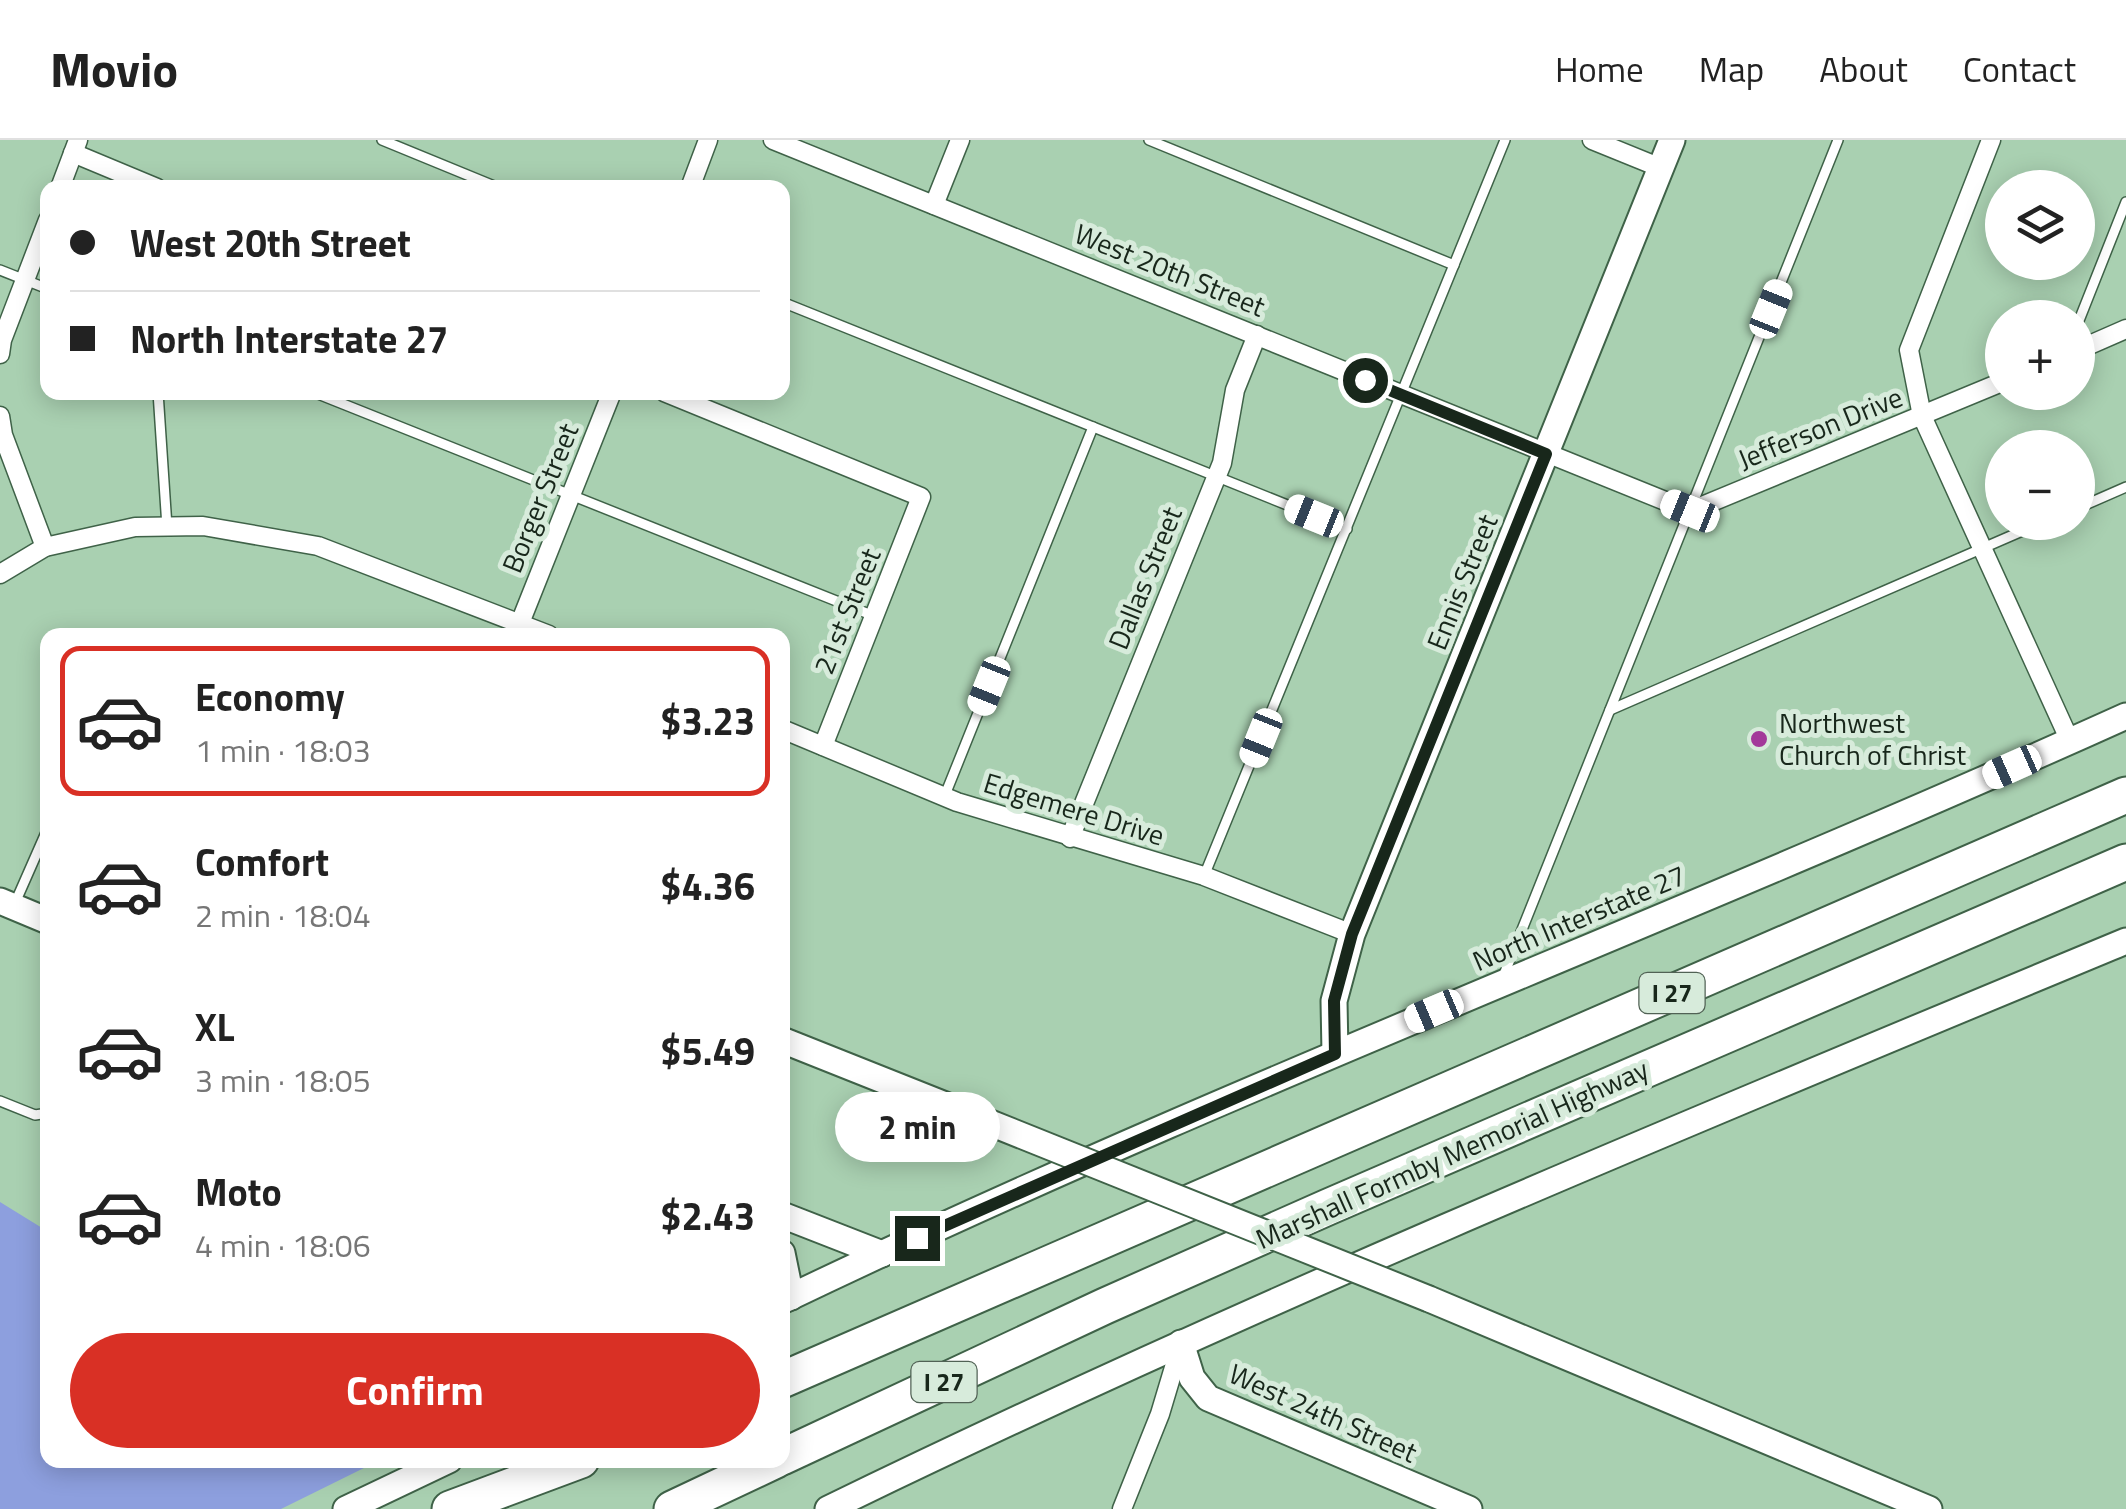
<!DOCTYPE html>
<html lang="en">
<head>
<meta charset="utf-8">
<style>
  :root { --surface:#fff; --page:#f6f6f6; --text:#222; --muted:#767676; --line:#e0e0e0; --accent:#d93025 }
  body { margin:0; font-family:"Titillium Web",sans-serif; background:var(--page); color:var(--text); height:100vh; display:flex; flex-direction:column; font-size:38px; white-space:nowrap }
  * { box-sizing:border-box; margin:0 }
  p { font-size:32px; color:var(--muted) }
  .icon { flex:none; width:55px; height:55px; fill:none; stroke:currentColor; stroke-width:2; stroke-linecap:round; stroke-linejoin:round }
  .map { position:relative; flex:1; overflow:hidden }
  .details { position:absolute; left:40px; top:488px; width:750px; height:840px; display:flex; flex-direction:column; background:var(--surface); border-radius:20px; box-shadow:0 5px 25px #0003 }
  .details>* { flex:none }
  .banner { position:absolute; left:40px; top:40px; width:750px; height:220px; border-radius:20px; box-shadow:0 5px 25px #0003; display:grid; align-content:center; height:220px; padding:0 30px; background:var(--surface) }
  .buttons { position:absolute; left:1985px; top:30px; display:grid; gap:20px }
  .buttons a { display:grid; place-items:center; width:110px; height:110px; border-radius:50%; background:var(--surface); box-shadow:0 5px 25px #0003; font-size:50px }
  .end { position:absolute; width:45px; height:45px; margin:-22px; border:12px solid #18271b; background:#fff; box-shadow:0 0 0 5px #fff }
  .from { border-radius:50% }
  .bubble { position:absolute; height:70px; border-radius:35px; background:var(--surface); box-shadow:0 5px 25px #0003; font-size:32px; font-weight:700; line-height:70px; text-align:center }
  .car { position:absolute; width:30px; height:60px; margin:-30px -15px; border-radius:12px; box-shadow:0 0 8px 2px #0007; background:linear-gradient(#fff 24%,#345 0 40%,#fff 0 76%,#345 0 86%,#fff 0) }
  .banner b { display:flex; align-items:center; gap:35px; height:95px; font-size:38px }
  .banner b+b { border-top:2px solid var(--line) }
  .banner i { width:25px; height:25px; background:var(--text) }
  ul { padding:18px 0 0; list-style:none }
  li { display:flex; align-items:center; gap:30px; height:150px; margin:0 20px 15px; padding:0 10px; border:5px solid transparent; border-radius:20px }
  li div { flex:1 }
  li b { display:block; font-size:38px }
  li em { font-style:normal; font-weight:700 }
  li.on { border-color:var(--accent) }
  li>.icon { width:90px; height:90px; stroke-width:1.5 }
  .button { display:flex; gap:20px; margin-top:auto; padding:20px 30px }
  .button a { flex:1; height:115px; border-radius:60px; background:var(--accent); color:#fff; font-size:40px; font-weight:700; line-height:115px; text-align:center }
  header { display:flex; align-items:center; gap:60px; box-sizing:border-box; height:140px; padding:0 50px; background:var(--surface); border-bottom:2px solid var(--line) }
  header strong { font-size:48px }
  nav { display:flex; gap:55px; margin-inline-start:auto; font-size:35px }
  .map>svg:first-child { display:block }
</style>
</head>
<body>
<header>
<strong>Movio</strong>
<nav><a>Home</a><a>Map</a><a>About</a><a>Contact</a></nav>
</header>
<div class="map">
<svg width="2126" height="1369" viewBox="0 0 2126 1369">
  <rect width="100%" height="100%" fill="#a9d0b1"/>
  <polygon fill="#8d9fde" points="0,1062 47,1091 48,1320 369,1320 366,1327 281,1369 0,1369"/>
  <g fill="none" stroke-linecap="round" stroke-linejoin="round">
    <g stroke="#3f6248" stroke-width="12">
      <g id="lane">
        <polyline points="382,0 499,48"/>
        <polyline points="1149,0 1454,125"/>
        <polyline points="0,130 48,149"/>
        <polyline points="782,162 1347,389"/>
        <polyline points="2078,183 2126,62"/>
        <polyline points="158,252 167,387"/>
        <polyline points="313,252 874,476"/>
        <polyline points="2078,368 2126,347"/>
        <polyline points="1610,570 2043,382"/>
        <polyline points="945,655 1093,287"/>
        <polyline points="1204,736 1505,0"/>
        <polyline points="15,763 48,688"/>
        <polyline points="1503,837 1838,0"/>
        <polyline points="0,961 35,975 48,973"/>
      </g>
    </g>
    <g stroke="#3f6248" stroke-width="21">
      <g id="street">
        <polyline points="773,0 1690,371 2002,242"/>
        <polyline points="1592,0 1661,28"/>
        <polyline points="1991,0 1909,210 1922,276 2070,601"/>
        <polyline points="73,13 157,48"/>
        <polyline points="60,48 78,0"/>
        <polyline points="690,48 708,0"/>
        <polyline points="934,65 960,0"/>
        <polyline points="2078,210 2126,189"/>
        <polyline points="0,214 2,200 48,80"/>
        <polyline points="664,252 921,357 823,606"/>
        <polyline points="0,276 3,295 45,407"/>
        <polyline points="0,434 45,407 135,387 203,386 318,406 549,495"/>
        <polyline points="520,483 612,252"/>
        <polyline points="782,589 957,662 1204,736 1352,794"/>
        <polyline points="1070,698 1222,323 1235,250 1257,195"/>
        <polyline points="1122,1369 1160,1274 1181,1204"/>
      </g>
    </g>
    <g stroke="#3f6248" stroke-width="29">
      <g id="secondary">
        <polyline points="0,761 48,781"/>
        <polyline points="782,900 978,978"/>
        <polyline points="1335,913 1334,861 1352,794 1672,0"/>
        <polyline points="782,1075 882,1114"/>
        <polyline points="782,1113 791,1157"/>
        <polyline points="1429,1159 1929,1369"/>
        <path d="M782 1161C1223 949 1681 777 2126 576"/>
        <polyline points="1181,1203 1192,1238 1208,1258 1469,1369"/>
        <polyline points="346,1369 449,1320"/>
        <path d="M828 1369C1253 1162 1690 982 2126 801"/>
      </g>
    </g>
    <g stroke="#3f6248" stroke-width="39">
      <g id="highway">
        <polyline points="782,1240 2126,655"/>
        <polyline points="782,1317 1105,1166 1328,1067 2126,722"/>
        <polyline points="450,1369 581,1320"/>
        <polyline points="672,1369 776,1320"/>
      </g>
    </g>
    <use href="#lane" stroke="#fff" stroke-width="9"/>
    <use href="#street" stroke="#fff" stroke-width="18"/>
    <use href="#secondary" stroke="#fff" stroke-width="25"/>
    <use href="#highway" stroke="#fff" stroke-width="35"/>
    <g stroke="#3f6248" stroke-width="29" stroke-linecap="butt">
      <polyline id="secondary-bridge" points="978,978 1429,1159"/>
    </g>
    <use href="#secondary-bridge" stroke="#fff" stroke-width="25"/>
  </g>
  <g fill="none" stroke-linecap="round" stroke-linejoin="round">
    <polyline stroke="#18271b" stroke-width="12" points="917,1098 1335,914 1334,861 1352,794 1546,314 1365,240"/>
  </g>
  <circle fill="#a3399a" stroke="#d7ebdb" stroke-width="4" cx="1759" cy="599" r="10"/>
  <g text-anchor="middle" stroke-width="10" stroke-linejoin="round" paint-order="stroke">
    <g fill="#d7ebdb" stroke="#516255" stroke-width="2.5">
      <rect x="1639.5" y="833" width="65" height="40" rx="8"/>
      <rect x="911.5" y="1222" width="65" height="40" rx="8"/>
    </g>
    <g font-size="25" font-weight="bold" fill="#18271b">
      <text x="1672" y="862">I 27</text>
      <text x="944" y="1251">I 27</text>
    </g>
    <g font-size="28" fill="#18271b" stroke="#d7ebdb">
      <text transform="translate(1170 130) rotate(22)" y="10">West 20th Street</text>
      <text transform="translate(1820 288) rotate(-22)" y="10">Jefferson Drive</text>
      <text transform="translate(540 358) rotate(-68)" y="10">Borger Street</text>
      <text transform="translate(1145 438) rotate(-68)" y="10">Dallas Street</text>
      <text transform="translate(1462 442) rotate(-68)" y="10">Ennis Street</text>
      <text transform="translate(847 471) rotate(-68)" y="10">21st Street</text>
      <text transform="translate(1074 669) rotate(17)" y="10">Edgemere Drive</text>
      <text transform="translate(1579 778) rotate(-23)" y="10">North Interstate 27</text>
      <text transform="translate(1452 1014) rotate(-24)" y="10">Marshall Formby Memorial Highway</text>
      <text transform="translate(1323 1273) rotate(24)" y="10">West 24th Street</text>
    </g>
    <g font-size="28" fill="#18271b" stroke="#d7ebdb" text-anchor="start">
      <text x="1779" y="593">Northwest<tspan x="1779" dy="32">Church of Christ</tspan></text>
    </g>
  </g>
</svg>
<div class="buttons">
<a><svg class="icon" aria-label="layers" viewBox="0 0 24 24"><path d="M12 4l9 5-9 5-9-5zM3 14l9 5 9-5"/></svg></a>
<a>+</a>
<a>−</a>
</div>
<i class="end from" style="left:1365px;top:240px"></i>
<i class="end" style="left:917px;top:1098px"></i>
<div class="bubble" style="left:835px;top:952px;width:165px">2 min</div>
<i class="car" style="left:1771px;top:169px;rotate:22deg"></i>
<i class="car" style="left:1690px;top:371px;rotate:292deg"></i>
<i class="car" style="left:1314px;top:376px;rotate:292deg"></i>
<i class="car" style="left:989px;top:546px;rotate:202deg"></i>
<i class="car" style="left:1261px;top:598px;rotate:202deg"></i>
<i class="car" style="left:2012px;top:627px;rotate:246deg"></i>
<i class="car" style="left:1434px;top:871px;rotate:247deg"></i>
<div class="banner">
<b><i class="from"></i>West 20th Street</b>
<b><i></i>North Interstate 27</b>
</div>
<section class="details">
<ul>
<li class="on"><svg class="icon" aria-label="car" viewBox="0 0 24 24"><path d="M5 17H2v-5l4-1 3-4h7l3 4 3 1v5h-3M9 17h6M6 11h13"/><circle cx="7" cy="17" r="2"/><circle cx="17" cy="17" r="2"/></svg><div><b>Economy</b><p>1 min · 18:03</p></div><em>$3.23</em></li>
<li><svg class="icon" aria-label="car" viewBox="0 0 24 24"><path d="M5 17H2v-5l4-1 3-4h7l3 4 3 1v5h-3M9 17h6M6 11h13"/><circle cx="7" cy="17" r="2"/><circle cx="17" cy="17" r="2"/></svg><div><b>Comfort</b><p>2 min · 18:04</p></div><em>$4.36</em></li>
<li><svg class="icon" aria-label="car" viewBox="0 0 24 24"><path d="M5 17H2v-5l4-1 3-4h7l3 4 3 1v5h-3M9 17h6M6 11h13"/><circle cx="7" cy="17" r="2"/><circle cx="17" cy="17" r="2"/></svg><div><b>XL</b><p>3 min · 18:05</p></div><em>$5.49</em></li>
<li><svg class="icon" aria-label="car" viewBox="0 0 24 24"><path d="M5 17H2v-5l4-1 3-4h7l3 4 3 1v5h-3M9 17h6M6 11h13"/><circle cx="7" cy="17" r="2"/><circle cx="17" cy="17" r="2"/></svg><div><b>Moto</b><p>4 min · 18:06</p></div><em>$2.43</em></li>
</ul>
<div class="button"><a>Confirm</a></div>
</section>
</div>
</body>
</html>
